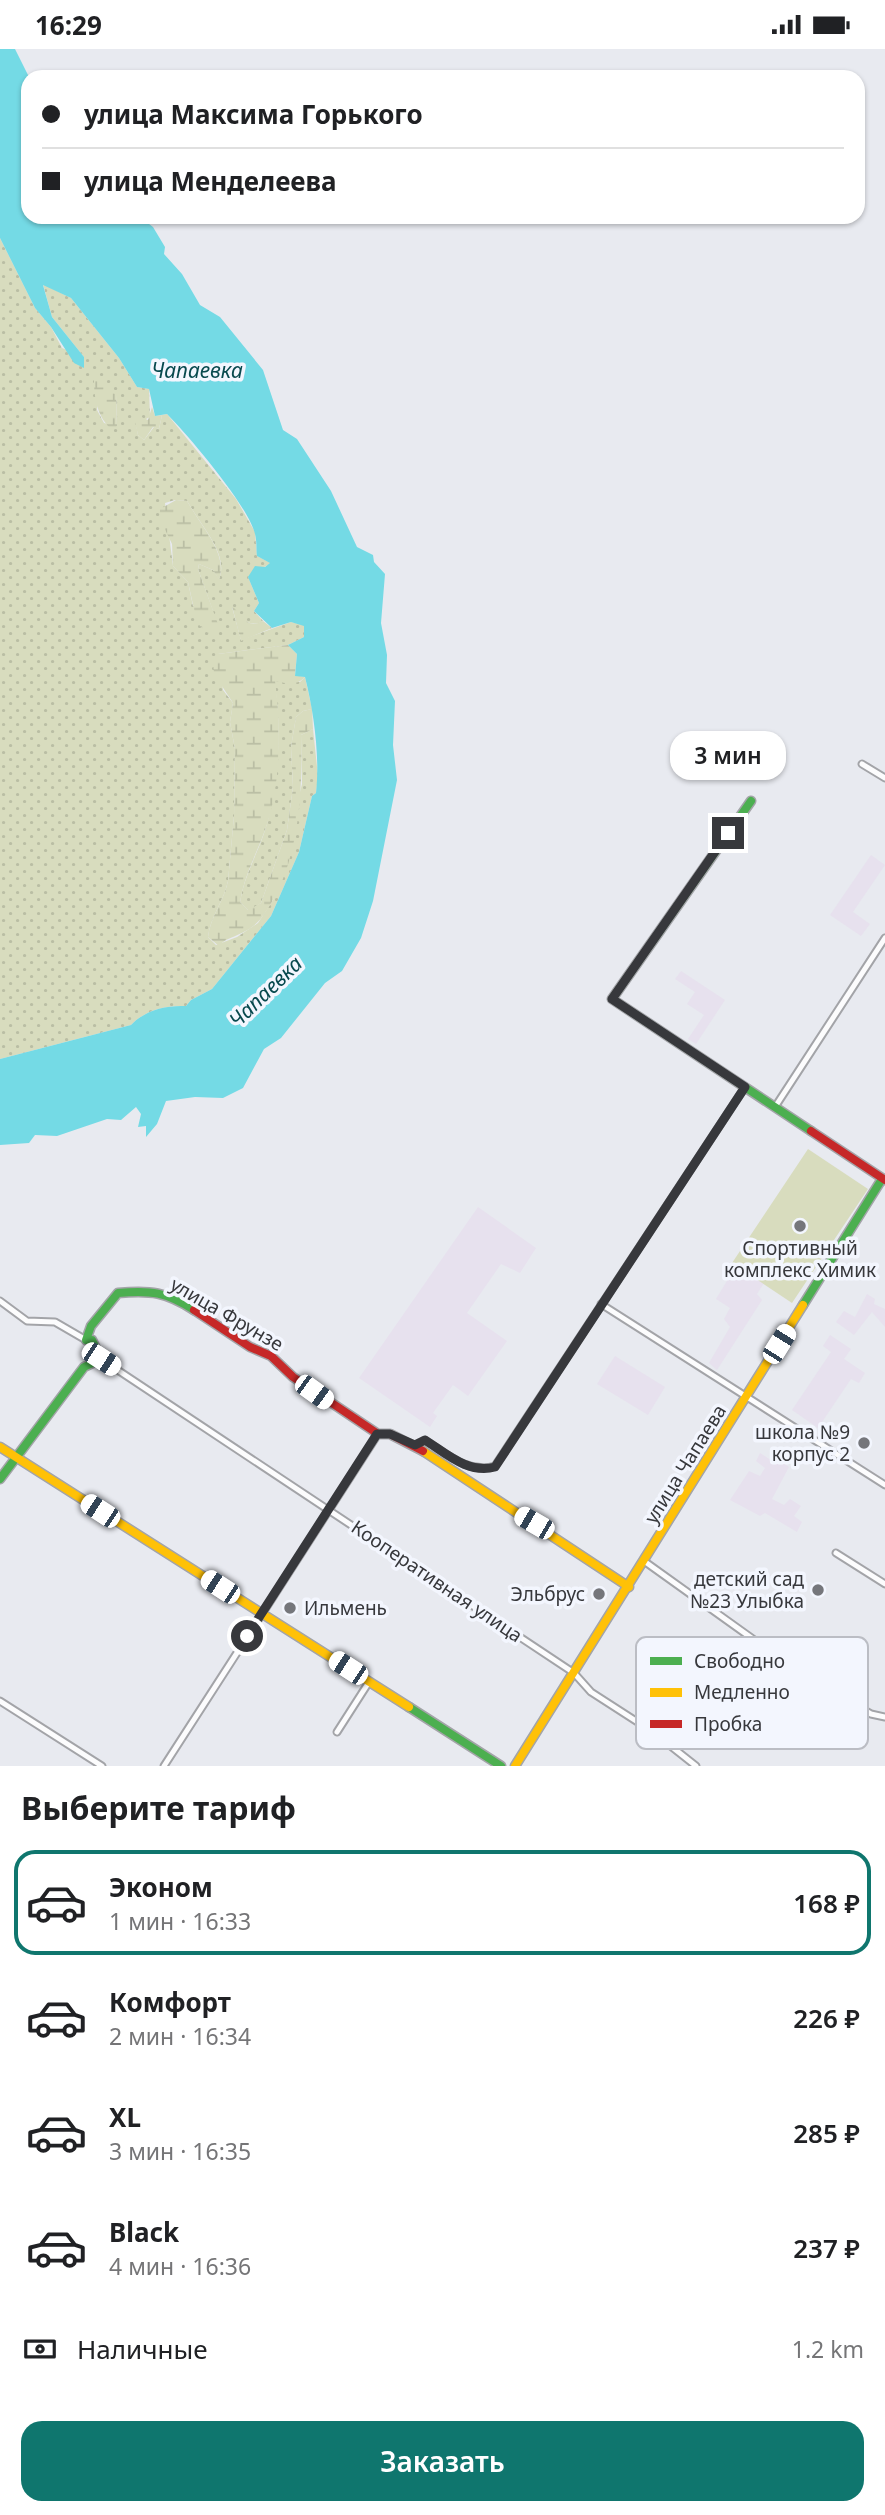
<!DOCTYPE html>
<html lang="ru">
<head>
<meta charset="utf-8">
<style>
  :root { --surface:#fff; --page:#f2f2f2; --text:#202124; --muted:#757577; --line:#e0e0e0; --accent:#0f766e }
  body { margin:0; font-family:"Noto Sans",sans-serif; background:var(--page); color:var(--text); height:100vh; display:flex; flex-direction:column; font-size:26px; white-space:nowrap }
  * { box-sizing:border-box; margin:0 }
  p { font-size:23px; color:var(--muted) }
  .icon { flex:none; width:38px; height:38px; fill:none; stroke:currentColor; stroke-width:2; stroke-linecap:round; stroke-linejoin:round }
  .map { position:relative; height:1717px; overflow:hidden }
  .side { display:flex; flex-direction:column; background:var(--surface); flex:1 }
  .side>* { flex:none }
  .top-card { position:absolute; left:21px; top:21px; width:844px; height:154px; border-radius:21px; box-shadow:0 2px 5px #0004; display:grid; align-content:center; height:154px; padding:0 21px; background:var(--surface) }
  .end { position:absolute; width:32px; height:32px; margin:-16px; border:9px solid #37383c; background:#fff; box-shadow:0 0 0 4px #fff }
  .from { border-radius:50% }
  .bubble { position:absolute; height:49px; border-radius:21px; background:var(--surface); box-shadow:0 2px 5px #0004; font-size:23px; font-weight:600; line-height:49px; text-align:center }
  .car { position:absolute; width:21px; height:42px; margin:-21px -10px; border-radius:9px; box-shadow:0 0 5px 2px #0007; background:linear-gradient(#fff 24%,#345 0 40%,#fff 0 76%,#345 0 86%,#fff 0) }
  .top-card b { display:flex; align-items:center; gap:24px; height:66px; font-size:26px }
  .top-card b+b { border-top:2px solid var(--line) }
  .top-card i { width:18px; height:18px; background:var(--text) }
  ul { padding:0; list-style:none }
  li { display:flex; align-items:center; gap:21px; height:105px; margin:0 14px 10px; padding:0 7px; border:4px solid transparent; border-radius:21px }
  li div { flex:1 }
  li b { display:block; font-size:26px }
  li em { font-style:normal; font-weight:600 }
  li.active { border-color:var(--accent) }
  li>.icon { width:63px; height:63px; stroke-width:1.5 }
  h2 { padding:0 21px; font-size:32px; line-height:84px }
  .pay { display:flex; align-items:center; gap:18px; height:77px; padding:0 21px; font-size:26px }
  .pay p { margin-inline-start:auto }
  .primary-button { display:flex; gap:14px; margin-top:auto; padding:14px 21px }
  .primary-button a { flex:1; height:80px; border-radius:21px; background:var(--accent); color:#fff; font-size:28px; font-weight:600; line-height:80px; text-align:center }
  .status { display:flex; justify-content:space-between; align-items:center; height:49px; padding:0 35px; background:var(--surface); direction:ltr }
  .status svg { height:19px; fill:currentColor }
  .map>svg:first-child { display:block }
</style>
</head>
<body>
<div class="status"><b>16:29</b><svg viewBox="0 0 49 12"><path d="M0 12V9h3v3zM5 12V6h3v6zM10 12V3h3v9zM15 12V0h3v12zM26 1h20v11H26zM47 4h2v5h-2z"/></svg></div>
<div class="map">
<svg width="885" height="1717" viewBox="0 0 885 1717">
  <defs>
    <pattern id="grass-dots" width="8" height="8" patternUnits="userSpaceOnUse" patternTransform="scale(1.75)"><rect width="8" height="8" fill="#d8dcbe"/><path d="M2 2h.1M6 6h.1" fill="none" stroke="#babea4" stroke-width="1.8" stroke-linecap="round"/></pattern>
    <pattern id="wetland-marsh" width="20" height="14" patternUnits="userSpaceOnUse" patternTransform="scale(1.75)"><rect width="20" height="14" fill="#d8dcbe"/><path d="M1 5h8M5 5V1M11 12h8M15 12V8" fill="none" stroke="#babea4"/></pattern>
  </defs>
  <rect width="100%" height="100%" fill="#e8eaf0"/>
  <g fill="#e7e1ee">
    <polygon points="871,806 885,816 853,863 870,875 861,887 830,866"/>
    <polygon points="681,922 725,951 696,995 688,990 704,966 687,955 695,943 675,930"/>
    <polygon points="478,1158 536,1199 520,1224 501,1215 467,1264 507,1292 468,1347 453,1336 433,1364 437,1367 430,1378 359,1329"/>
    <polygon points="736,1217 764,1234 757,1245 762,1251 717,1321 709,1314 730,1278 724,1270 730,1259 716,1250"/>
    <polygon points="867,1245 875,1250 874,1255 885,1260 885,1278 872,1263 854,1286 836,1273 844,1262 855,1268"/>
    <polygon points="830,1286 851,1300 844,1310 865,1324 859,1334 851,1330 818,1379 792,1361 831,1303 823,1297"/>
    <polygon points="615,1307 665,1338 648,1366 597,1335"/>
    <polygon points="760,1404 774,1413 776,1409 789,1418 772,1450 784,1456 790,1450 801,1457 794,1467 802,1473 797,1483 765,1464 760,1467 730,1451 749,1422 760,1427 765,1419 756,1412"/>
  </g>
  <g fill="url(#grass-dots)" fill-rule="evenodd">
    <path d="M0 189 35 259 51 278 62 299 84 308 52 268 43 235 71 249 119 309 137 338 149 340 150 368 136 375 138 386 144 391 154 378 159 380 162 366 167 365 236 450 255 483 257 507 271 514 248 528 259 554 254 562 263 572C250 580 239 568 232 558L241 591 291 573 304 576V588L288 596 218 605 223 641 233 654 230 673 235 700 234 767 228 832C224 852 210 868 208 888L216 896 237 888 258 874 273 851 302 735 301 686 313 680 318 727 316 744 312 747 299 803 271 867 212 940 191 951 186 957C166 956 145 961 131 976L0 1010ZM116 346 117 377 104 374 97 361 98 349ZM175 451 187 452 192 460C203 479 229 507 219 530L213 521 199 515 198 520 213 562 193 557 188 533 173 517 165 454Z"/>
    <path d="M305 628 312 660 303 662 296 668 291 698 293 738 287 781 261 854 249 862 240 853 242 843C248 818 262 796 268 771 279 726 282 677 274 631L300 633Z"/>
  </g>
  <g fill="url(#wetland-marsh)">
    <path d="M100 329 116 346 117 377 112 381C97 368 94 349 94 330Z"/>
    <polygon points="152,358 155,367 162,366 159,380 153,378 144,391 138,386 134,369 139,367 148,371"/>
    <path d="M176 451 187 452 192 460C204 481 228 506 219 531L213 521 199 515 198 520 219 578 217 587 213 589 197 574 188 533 173 517 172 495 160 470V460Z"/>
    <path d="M232 557C242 566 247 581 263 572L272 579 241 592Z"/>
    <path d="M288 596 297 605 295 626 305 628C295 638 287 634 275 632 281 674 281 730 268 772 261 796 248 818 242 843L240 853 248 861 261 854 287 781 293 738 291 698 296 668 303 662 312 660 313 680 301 686C303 745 299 819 262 868 248 887 225 887 219 897L208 888C210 868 224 852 228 832L234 767 235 700 230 673 233 654 214 625 213 611 218 605Z"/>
  </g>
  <polygon fill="#d8dcbe" points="808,1100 868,1140 792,1254 732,1214"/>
  <path fill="#74dae5" d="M0 0H15L29 28 28 168H140L153 178 165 198 164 205 182 225 200 256 220 268 263 321 283 381 297 390 331 442 357 498 373 506 374 513 385 525 381 574 387 606 386 634 395 652 393 696 397 731 373 852 361 889 342 922 325 934 281 989 264 1000 243 1039 223 1049 195 1048 166 1052 157 1075 146 1088V1077L138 1078 141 1065 136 1058 121 1071 107 1070 57 1087 35 1086 29 1094 0 1096V1010L131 976C145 961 166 956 186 957L191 951 212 940 271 867 299 803 312 747 316 744C320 707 314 664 305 628L295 627 297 605 288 596 304 588V577L291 573 272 579 254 562 259 554 248 528 255 517 265 518 270 514 257 507C256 500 257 492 255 485 249 458 188 386 167 365L155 367 149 340 137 338 119 309 71 249 43 236 52 268 84 308V319L74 314 51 278 35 259 0 189Z"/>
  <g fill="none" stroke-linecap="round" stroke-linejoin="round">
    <g stroke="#a3a4a8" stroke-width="9">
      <g id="street">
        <polyline points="862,715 885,729"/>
        <polyline points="775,1058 885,889"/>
        <polyline points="0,1252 27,1272 55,1273 86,1291"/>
        <polyline points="601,1255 885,1436"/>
        <polyline points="101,1310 574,1624 591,1643 653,1683 696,1717"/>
        <path d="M415 1396 425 1391C447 1405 468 1425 495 1417L745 1038"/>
        <polyline points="836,1504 885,1535"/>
        <polyline points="644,1512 806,1628 871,1665 885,1668"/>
        <polyline points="0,1652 102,1717"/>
        <polyline points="337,1683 369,1633"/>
        <polyline points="164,1717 378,1385"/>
      </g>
    </g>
    <g stroke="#a3a4a8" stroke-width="11">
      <g id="fast">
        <polyline points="751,752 612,950 811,1082"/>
        <polyline points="803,1256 882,1130"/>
        <path d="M0 1430 84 1318 101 1310 92 1291H86L91 1277 118 1244C151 1241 166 1243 194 1261"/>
        <polyline points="409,1658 501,1717"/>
      </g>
    </g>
    <g stroke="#a3a4a8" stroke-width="11">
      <g id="slow">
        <polyline points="0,1398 409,1658"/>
        <polyline points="423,1402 629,1538"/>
        <polyline points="515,1717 803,1256"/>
      </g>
    </g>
    <g stroke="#a3a4a8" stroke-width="11">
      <g id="jam">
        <polyline points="811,1082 885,1131"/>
        <polyline points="194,1261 250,1298 271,1307 293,1328 378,1385 390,1385 423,1402"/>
      </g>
    </g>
    <use href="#street" stroke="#fcfcfd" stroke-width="5"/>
    <use href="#fast" stroke="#4caf50" stroke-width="8"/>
    <use href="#slow" stroke="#ffc107" stroke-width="8"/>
    <use href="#jam" stroke="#c62828" stroke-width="8"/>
  </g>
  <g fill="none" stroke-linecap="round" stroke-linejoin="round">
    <path stroke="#37383c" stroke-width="9" d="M247 1587 377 1385H390L415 1396 425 1391C447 1405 468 1425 495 1418L745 1038 612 950 728 784"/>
  </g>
  <g fill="#75767b" stroke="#f3f6fe" stroke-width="2.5">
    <circle cx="800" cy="1177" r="7"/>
    <circle cx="864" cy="1394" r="7"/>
    <circle cx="818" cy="1541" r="7"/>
    <circle cx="599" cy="1545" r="7"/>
    <circle cx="290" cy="1559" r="7"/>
  </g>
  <g text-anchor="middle" stroke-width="7" stroke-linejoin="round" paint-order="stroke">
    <g font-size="19" fill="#37383c" stroke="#f3f6fe" text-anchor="end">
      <text x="800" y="1206" text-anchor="middle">Спортивный<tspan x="800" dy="22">комплекс Химик</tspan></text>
      <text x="850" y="1390">школа №9<tspan x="850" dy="22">корпус 2</tspan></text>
      <text x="804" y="1537">детский сад<tspan x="804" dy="22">№23 Улыбка</tspan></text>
      <text x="585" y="1552">Эльбрус</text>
      <text x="304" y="1566" text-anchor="start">Ильмень</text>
    </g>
    <g font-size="19" fill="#37383c" stroke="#f3f6fe">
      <text transform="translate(227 1265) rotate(30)" y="7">улица Фрунзе</text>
      <text transform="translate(685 1415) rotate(-58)" y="7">улица Чапаева</text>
      <text transform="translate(437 1532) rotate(34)" y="7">Кооперативная улица</text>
    </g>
    <g font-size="21" font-style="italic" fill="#08494e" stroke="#f3f6fe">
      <text x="197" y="329">Чапаевка</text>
      <text transform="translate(266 943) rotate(-44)" y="7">Чапаевка</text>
    </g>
  </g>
  <rect x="636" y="1588" width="232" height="112" rx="10" fill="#f3f6fe" stroke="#bbbdc4" stroke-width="2"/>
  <rect x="650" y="1608" width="32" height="8" fill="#4caf50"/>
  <rect x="650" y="1639" width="32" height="9" fill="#ffc107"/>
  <rect x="650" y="1671" width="32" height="8" fill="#c62828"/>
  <g font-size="19" fill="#37383c">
    <text x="694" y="1619">Свободно</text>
    <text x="694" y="1650">Медленно</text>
    <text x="694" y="1682">Пробка</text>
  </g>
</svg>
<i class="end from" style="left:247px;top:1587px"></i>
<i class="end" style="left:728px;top:784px"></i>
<div class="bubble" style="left:670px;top:682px;width:116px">3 мин</div>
<i class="car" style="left:779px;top:1295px;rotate:32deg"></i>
<i class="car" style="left:101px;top:1310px;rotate:123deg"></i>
<i class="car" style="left:314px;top:1343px;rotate:126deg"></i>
<i class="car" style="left:100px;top:1462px;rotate:303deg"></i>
<i class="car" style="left:534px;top:1474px;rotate:300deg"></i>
<i class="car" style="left:220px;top:1538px;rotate:303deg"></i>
<i class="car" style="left:348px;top:1619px;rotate:303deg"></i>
<div class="top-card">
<b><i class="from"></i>улица Максима Горького</b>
<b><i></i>улица Менделеева</b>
</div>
</div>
<section class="side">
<h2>Выберите тариф</h2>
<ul>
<li class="active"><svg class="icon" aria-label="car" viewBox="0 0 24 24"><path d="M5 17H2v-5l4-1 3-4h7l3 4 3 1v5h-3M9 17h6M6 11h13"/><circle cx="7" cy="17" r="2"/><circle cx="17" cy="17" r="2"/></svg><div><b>Эконом</b><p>1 мин · 16:33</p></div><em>168 ₽</em></li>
<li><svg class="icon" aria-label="car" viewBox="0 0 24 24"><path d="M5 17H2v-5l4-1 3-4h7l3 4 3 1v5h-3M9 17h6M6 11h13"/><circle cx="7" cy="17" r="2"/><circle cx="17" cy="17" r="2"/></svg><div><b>Комфорт</b><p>2 мин · 16:34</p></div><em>226 ₽</em></li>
<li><svg class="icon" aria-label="car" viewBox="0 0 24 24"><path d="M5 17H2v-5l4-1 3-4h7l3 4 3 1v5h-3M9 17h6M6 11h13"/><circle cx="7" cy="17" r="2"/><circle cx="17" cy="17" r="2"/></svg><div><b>XL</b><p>3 мин · 16:35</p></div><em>285 ₽</em></li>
<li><svg class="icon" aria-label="car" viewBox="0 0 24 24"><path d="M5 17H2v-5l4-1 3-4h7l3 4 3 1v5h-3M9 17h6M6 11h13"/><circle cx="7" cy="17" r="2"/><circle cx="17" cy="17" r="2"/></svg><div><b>Black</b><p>4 мин · 16:36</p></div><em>237 ₽</em></li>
</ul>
<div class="pay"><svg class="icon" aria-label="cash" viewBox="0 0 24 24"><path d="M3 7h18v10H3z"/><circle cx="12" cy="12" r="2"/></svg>Наличные<p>1.2 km</p></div>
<div class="primary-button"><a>Заказать</a></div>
</section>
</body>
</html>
